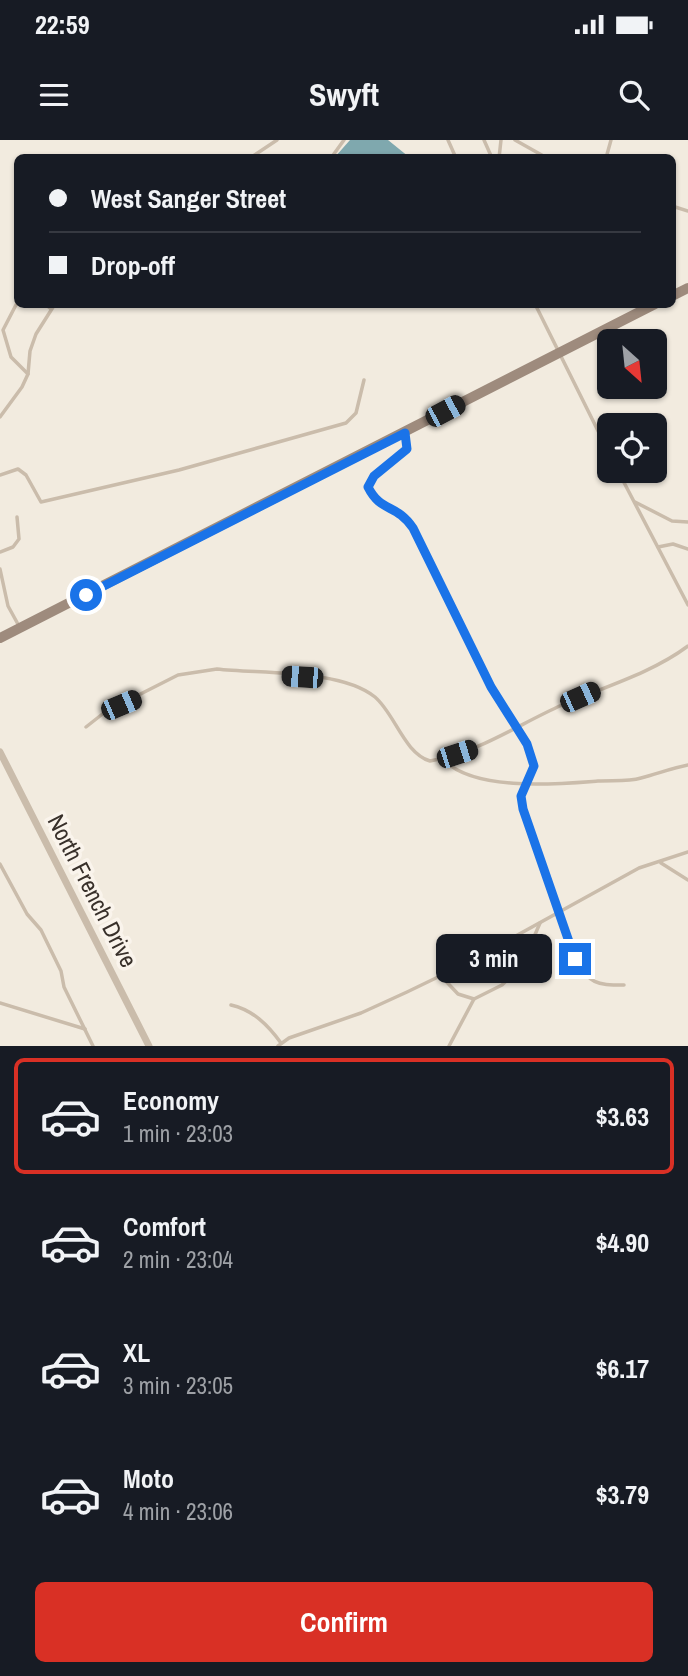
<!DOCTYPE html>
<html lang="en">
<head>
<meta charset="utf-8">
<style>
  :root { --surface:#171b24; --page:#242831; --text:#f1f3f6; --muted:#9ea1a6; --line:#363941; --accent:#d93025 }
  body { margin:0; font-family:"Archivo Narrow",sans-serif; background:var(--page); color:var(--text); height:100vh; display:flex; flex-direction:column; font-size:26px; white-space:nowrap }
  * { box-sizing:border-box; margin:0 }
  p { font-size:23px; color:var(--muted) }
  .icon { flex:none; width:38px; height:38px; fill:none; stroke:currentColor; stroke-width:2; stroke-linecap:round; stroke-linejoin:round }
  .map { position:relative; height:906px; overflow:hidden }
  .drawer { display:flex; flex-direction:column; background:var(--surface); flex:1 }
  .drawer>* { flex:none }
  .guide { position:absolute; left:14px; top:14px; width:662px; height:154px; border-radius:10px; box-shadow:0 2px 5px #0004; display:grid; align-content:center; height:154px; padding:0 35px; background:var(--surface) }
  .needle { width:46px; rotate:153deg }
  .controls { position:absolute; left:597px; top:189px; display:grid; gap:14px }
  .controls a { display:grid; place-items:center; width:70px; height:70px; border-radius:10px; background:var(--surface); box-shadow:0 2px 5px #0004; font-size:35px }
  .end { position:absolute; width:32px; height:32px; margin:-16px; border:9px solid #1a73e8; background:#fff; box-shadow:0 0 0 4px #fff }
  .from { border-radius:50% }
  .bubble { position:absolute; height:49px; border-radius:10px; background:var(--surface); box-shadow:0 2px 5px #0004; font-size:23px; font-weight:700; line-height:49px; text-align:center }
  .car { position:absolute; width:21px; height:42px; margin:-21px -10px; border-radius:9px; box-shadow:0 0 5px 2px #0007; background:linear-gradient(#222 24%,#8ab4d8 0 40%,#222 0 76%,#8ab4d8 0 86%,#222 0) }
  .guide b { display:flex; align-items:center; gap:24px; height:66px; font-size:26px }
  .guide b+b { border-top:2px solid var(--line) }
  .guide i { width:18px; height:18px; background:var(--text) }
  ul { padding:12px 0 0; list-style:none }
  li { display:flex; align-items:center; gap:21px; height:116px; margin:0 14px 10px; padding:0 21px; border:4px solid transparent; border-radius:10px }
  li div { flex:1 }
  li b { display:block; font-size:26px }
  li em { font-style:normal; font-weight:700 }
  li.selected { border-color:var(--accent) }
  li>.icon { width:63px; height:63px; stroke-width:1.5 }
  .primary-button { display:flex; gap:14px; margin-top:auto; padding:14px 35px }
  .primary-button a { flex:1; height:80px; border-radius:10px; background:var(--accent); color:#fff; font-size:28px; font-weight:700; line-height:80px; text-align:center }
  .status { display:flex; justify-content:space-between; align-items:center; height:49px; padding:0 35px; background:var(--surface); direction:ltr }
  .status svg { height:19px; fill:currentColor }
  header { display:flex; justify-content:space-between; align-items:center; height:91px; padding:0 35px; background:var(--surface); font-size:32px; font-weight:700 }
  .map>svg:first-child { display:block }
</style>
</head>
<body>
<div class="status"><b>22:59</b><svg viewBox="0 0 49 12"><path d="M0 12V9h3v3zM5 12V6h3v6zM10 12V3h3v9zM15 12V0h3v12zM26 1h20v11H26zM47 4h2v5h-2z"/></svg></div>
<header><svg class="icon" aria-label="menu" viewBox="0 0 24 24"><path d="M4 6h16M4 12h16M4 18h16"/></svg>Swyft<svg class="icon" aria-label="search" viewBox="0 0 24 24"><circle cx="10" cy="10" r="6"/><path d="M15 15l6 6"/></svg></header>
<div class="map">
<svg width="688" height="906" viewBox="0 0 688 906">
  <rect width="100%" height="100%" fill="#f2ebdf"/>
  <polygon fill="#7fa8ae" points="350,0 388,0 409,17 335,17"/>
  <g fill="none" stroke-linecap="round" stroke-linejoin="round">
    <g stroke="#cabcab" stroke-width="3.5">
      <polyline points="448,0 456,18"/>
      <polyline points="484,0 492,18"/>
      <polyline points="515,0 547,18"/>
      <polyline points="250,18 277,0"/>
      <polyline points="331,18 344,0"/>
      <polyline points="499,18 501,0"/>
      <polyline points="606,18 611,0"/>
      <polyline points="672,66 688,71"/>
      <polyline points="18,161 3,190 11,217 28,234"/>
      <polyline points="45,164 51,169"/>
      <polyline points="535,164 609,313"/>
      <polyline points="0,277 22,247 28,234 30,211 36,194 55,164"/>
      <path d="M405 295 407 309 374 336 368 347C381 373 396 363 413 388L491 547 527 604 534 626 521 656 523 669 575 819C591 844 595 845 624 845"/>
      <polyline points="618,331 688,465"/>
      <polyline points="0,335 18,329 26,335 41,362 179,330 346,283 356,273 364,240"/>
      <polyline points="635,362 672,381 688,382"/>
      <polyline points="658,407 673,404 688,409"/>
      <polyline points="0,412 13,407 19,399 17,377"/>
      <polyline points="0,429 8,466 19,486"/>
      <path d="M86 587 105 572 178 535 217 529C260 534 341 529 375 557 395 574 404 613 430 621 478 613 519 584 562 565 604 547 652 533 688 506"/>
      <path d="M443 619C473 652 558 644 598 641 612 640 628 642 641 638 657 634 672 628 688 625"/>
      <polyline points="661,723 688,740"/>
      <polyline points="0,724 27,774 41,790 61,831 64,847 93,906"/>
      <polyline points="441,836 458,854 474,859"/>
      <polyline points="0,863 85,889"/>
      <path d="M231 865C253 870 268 885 281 903"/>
      <polyline points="278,906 289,898 361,873 407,852 467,823 639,728 688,712"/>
      <polyline points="449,906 474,859 502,845 521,827 540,783"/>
    </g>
    <polyline stroke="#cabcab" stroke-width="7" points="0,612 149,906"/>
    <g stroke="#9e8b7d" stroke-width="10">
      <polyline points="672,156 688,148"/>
      <polyline points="0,498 655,164"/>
    </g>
  </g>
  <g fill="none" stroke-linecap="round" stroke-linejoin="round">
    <path stroke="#1a73e8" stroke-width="9" d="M86 455 405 293 407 309 374 336 368 347C381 373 396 363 413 388L491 547 527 604 534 626 521 656 523 669 575 819"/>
  </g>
  <g text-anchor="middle" stroke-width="7" stroke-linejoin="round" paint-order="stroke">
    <g font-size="24" fill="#38302a" stroke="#faf4ec">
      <text transform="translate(92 751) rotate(63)" y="8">North French Drive</text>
    </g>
  </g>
</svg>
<div class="controls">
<a><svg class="needle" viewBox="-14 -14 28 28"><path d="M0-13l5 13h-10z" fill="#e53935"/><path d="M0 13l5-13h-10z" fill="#9ea1a6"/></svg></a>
<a><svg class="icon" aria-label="locate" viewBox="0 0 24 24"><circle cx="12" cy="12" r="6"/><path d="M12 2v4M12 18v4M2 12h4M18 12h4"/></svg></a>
</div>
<i class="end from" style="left:86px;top:455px"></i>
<i class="end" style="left:575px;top:819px"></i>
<div class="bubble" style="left:436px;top:794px;width:116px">3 min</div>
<i class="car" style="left:445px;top:271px;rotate:62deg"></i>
<i class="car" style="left:302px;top:537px;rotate:274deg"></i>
<i class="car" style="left:580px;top:557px;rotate:66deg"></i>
<i class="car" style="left:121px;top:565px;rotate:67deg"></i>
<i class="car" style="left:457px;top:614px;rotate:72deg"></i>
<div class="guide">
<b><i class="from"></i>West Sanger Street</b>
<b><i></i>Drop-off</b>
</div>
</div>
<section class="drawer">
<ul>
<li class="selected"><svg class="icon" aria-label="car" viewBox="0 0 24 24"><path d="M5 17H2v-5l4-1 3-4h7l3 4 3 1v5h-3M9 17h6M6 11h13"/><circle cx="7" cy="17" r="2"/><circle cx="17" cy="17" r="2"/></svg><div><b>Economy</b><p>1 min · 23:03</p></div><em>$3.63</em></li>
<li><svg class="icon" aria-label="car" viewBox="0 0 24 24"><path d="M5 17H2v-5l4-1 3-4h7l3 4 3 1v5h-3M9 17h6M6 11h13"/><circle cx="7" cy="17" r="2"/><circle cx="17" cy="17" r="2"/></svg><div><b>Comfort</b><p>2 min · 23:04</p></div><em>$4.90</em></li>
<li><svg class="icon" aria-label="car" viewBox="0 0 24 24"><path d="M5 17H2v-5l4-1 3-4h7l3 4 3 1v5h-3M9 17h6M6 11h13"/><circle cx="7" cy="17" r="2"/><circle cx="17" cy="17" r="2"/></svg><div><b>XL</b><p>3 min · 23:05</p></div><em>$6.17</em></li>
<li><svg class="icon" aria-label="car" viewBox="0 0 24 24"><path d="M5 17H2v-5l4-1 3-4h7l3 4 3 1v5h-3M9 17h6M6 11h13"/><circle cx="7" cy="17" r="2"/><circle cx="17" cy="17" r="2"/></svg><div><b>Moto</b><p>4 min · 23:06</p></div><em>$3.79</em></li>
</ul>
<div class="primary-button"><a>Confirm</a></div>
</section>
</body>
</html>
